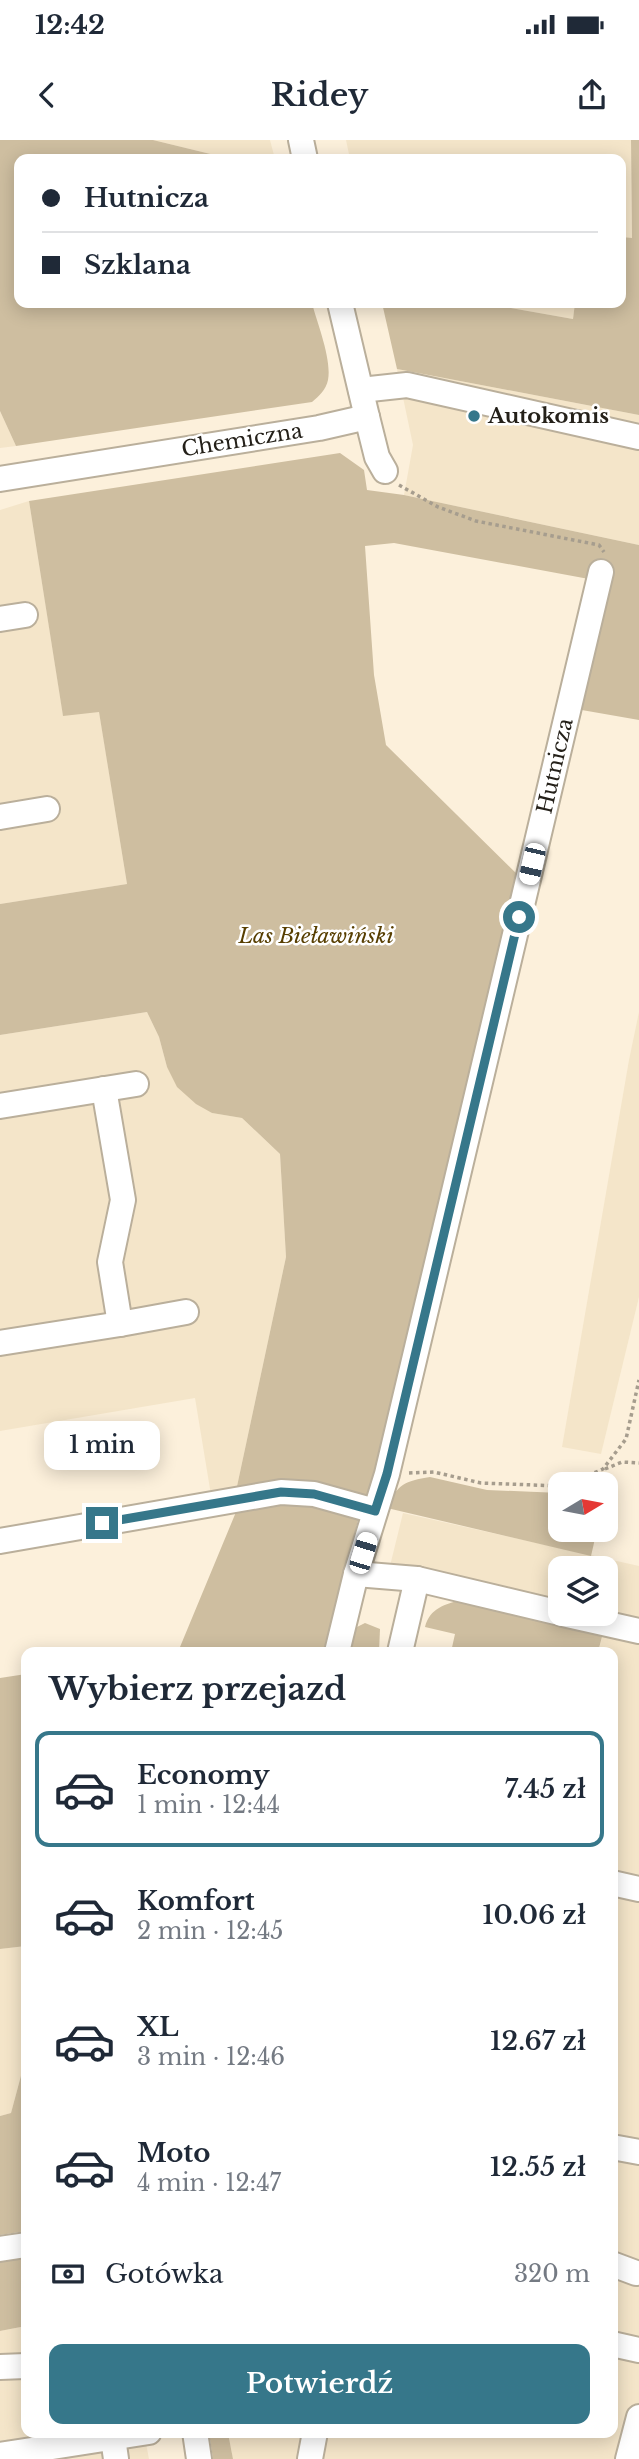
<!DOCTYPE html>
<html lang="pl">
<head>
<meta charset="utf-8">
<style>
  :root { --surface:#fff; --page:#f6f6f7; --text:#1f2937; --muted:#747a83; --line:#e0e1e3; --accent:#36778a }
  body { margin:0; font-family:"Libre Baskerville",serif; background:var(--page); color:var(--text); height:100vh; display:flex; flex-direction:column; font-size:26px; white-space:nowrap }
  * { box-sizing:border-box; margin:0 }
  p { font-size:23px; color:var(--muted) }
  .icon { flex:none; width:38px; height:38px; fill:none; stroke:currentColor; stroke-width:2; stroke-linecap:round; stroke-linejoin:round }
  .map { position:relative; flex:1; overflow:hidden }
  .details { position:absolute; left:21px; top:1507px; width:597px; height:791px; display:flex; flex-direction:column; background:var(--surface); border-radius:14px; box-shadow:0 4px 18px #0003 }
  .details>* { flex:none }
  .hud { position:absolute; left:14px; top:14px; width:612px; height:154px; border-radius:14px; box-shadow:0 4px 18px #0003; display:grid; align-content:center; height:154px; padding:0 28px; background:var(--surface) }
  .needle { width:46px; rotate:80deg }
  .controls { position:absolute; left:548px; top:1332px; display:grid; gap:14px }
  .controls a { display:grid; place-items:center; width:70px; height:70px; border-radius:14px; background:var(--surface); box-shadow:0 4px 18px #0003; font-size:35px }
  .end { position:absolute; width:32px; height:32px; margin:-16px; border:9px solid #36778a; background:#fff; box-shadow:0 0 0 4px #fff }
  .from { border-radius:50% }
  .bubble { position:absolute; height:49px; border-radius:14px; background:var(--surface); box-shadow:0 4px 18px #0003; font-size:23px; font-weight:600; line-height:49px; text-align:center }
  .car { position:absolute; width:21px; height:42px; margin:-21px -10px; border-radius:9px; box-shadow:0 0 5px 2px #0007; background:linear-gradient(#fff 24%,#345 0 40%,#fff 0 76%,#345 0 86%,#fff 0) }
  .hud b { display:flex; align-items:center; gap:24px; height:66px; font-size:26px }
  .hud b+b { border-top:2px solid var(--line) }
  .hud i { width:18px; height:18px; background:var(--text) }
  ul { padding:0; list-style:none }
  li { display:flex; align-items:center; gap:21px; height:116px; margin:0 14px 10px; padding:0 14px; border:4px solid transparent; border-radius:14px }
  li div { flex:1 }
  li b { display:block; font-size:26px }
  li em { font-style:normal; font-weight:600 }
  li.on { border-color:var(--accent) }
  li>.icon { width:63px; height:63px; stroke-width:1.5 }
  h2 { padding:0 28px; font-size:32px; line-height:84px }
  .pay { display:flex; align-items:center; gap:18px; height:77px; padding:0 28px; font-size:26px }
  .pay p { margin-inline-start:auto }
  .button { display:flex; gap:14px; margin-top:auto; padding:14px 28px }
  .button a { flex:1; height:80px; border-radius:14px; background:var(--accent); color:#fff; font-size:28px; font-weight:600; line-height:80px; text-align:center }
  .status { display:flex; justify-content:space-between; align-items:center; height:49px; padding:0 35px; background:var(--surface); direction:ltr }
  .status svg { height:19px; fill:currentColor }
  header { display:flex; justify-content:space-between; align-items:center; height:91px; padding:0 28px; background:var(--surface); font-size:32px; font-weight:600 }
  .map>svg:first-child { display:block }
</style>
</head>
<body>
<div class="status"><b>12:42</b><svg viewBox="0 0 49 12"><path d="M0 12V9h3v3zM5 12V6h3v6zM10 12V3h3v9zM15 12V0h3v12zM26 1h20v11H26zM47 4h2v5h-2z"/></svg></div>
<header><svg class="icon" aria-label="back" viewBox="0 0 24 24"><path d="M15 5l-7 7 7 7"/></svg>Ridey<svg class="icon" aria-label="share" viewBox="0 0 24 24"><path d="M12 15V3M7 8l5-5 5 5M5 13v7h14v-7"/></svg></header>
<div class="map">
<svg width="639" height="2319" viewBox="0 0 639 2319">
  <rect width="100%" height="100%" fill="#fcf0db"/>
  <g fill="#f4e5c9">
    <polygon points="153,0 270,0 275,19 231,19"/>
    <polygon points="346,0 631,0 632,99 621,97 621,19 350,19"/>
    <polygon points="483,163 575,163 573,179"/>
    <polygon points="397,229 639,275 639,405 404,355 413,305"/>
    <polygon points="0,271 16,306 0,308"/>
    <polygon points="29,361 63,575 99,571 127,744 0,764 0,370"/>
    <polygon points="147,872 159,897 167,927 212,973 242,978 280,1014 286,1117 236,1351 211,1355 195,1258 0,1291 0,895"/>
    <polygon points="639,872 639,1157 601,1314 562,1307 629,920"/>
    <polygon points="403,1373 639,1426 639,2319 233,2319 228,2293 612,2292 612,1512 598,1512 608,1477 606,1474 606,1428 560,1428 560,1465 390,1426"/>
    <polygon points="26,1806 26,1917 11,1973 0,1976 0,1809"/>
    <polygon points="26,2186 26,2292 144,2293 149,2319 0,2319 0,2191"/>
  </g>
  <g fill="#cebea0">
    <path d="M0 0H153L231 19H19V163H312C317 183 332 219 328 240 326 250 319 256 312 262L16 306 0 271Z"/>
    <polygon points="631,0 639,0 639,275 397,229 382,163 483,163 573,179 575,163 621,163 621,97 632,98"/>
    <polygon points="340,313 364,330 367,350 404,355 639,405 639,580 576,569 605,442 394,403 365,406 374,535 386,605 520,737 371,1357 304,1343 236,1351 286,1117 280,1014 242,978 212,973 196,964 177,947 167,927 159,897 147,872 0,895 0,764 127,744 99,572 63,576 29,361"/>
    <path d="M430 1337 487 1350 560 1353V1390H595L594 1403 591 1416 387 1368C397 1344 405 1341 430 1337Z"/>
    <polygon points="291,1358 359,1377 323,1512 150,1512 180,1507 236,1372"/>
    <path d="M462 1460 603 1493 598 1512H451L455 1494 425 1487C430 1468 445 1464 462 1460Z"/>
    <polygon points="365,1483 380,1489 379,1512 347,1512 355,1488"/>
    <polygon points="26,1534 26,1806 0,1809 0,1538"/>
    <polygon points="26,1917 26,2091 0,2095 0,1976 11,1973"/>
    <polygon points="26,2117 26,2186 0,2191 0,2122"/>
    <polygon points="209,2293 228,2293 233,2319 213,2319"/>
  </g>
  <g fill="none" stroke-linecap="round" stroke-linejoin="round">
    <g stroke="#baaf9b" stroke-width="28">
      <g id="minor">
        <polyline points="301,0 305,19"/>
        <polyline points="361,250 407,245 639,297"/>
        <polyline points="367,277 377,317 385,331"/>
        <polyline points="0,339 319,288 367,277 340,163"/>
        <polyline points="0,479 25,475"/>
        <polyline points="0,677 47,669"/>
        <polyline points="104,949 123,1060 110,1122 120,1184 186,1172"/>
        <polyline points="0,966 136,944"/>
        <polyline points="0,1203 120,1184"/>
        <polyline points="0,1401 281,1352 314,1354 375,1371"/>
        <polyline points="356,1434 417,1439 560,1473"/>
        <polyline points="563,1474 639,1491"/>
        <polyline points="337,1512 356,1434 387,1334 601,432"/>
        <polyline points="400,1512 417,1439"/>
        <polyline points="612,1743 639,1749"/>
        <polyline points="612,2007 639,2012"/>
        <polyline points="0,2109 26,2105"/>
        <polyline points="612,2124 636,2133"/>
        <polyline points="612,2204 639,2210"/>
        <polyline points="0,2227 26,2226"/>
        <polyline points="195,2292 199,2319"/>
        <polyline points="113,2298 116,2319"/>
        <polyline points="0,2315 149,2292"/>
        <polyline points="310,2319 315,2292"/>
        <polyline points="628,2319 639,2277"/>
      </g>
    </g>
    <g stroke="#a69d8e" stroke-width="3.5" stroke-dasharray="3.5 3.5" stroke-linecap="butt">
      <polyline points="399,345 438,367 476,381 599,405 604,412"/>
      <polyline points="605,1329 622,1322 639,1323"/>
      <polyline points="409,1333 434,1332 481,1343 560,1346"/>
      <polyline points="569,1344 603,1329 626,1299 639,1240"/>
    </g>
    <use href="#minor" stroke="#fff" stroke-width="24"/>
  </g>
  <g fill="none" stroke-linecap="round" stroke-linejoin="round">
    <polyline stroke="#36778a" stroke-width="9" points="102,1383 281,1352 314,1354 375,1371 387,1334 519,777"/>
  </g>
  <circle fill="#36778a" stroke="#fff" stroke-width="2.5" cx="474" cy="276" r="7"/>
  <g text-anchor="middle" stroke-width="5" stroke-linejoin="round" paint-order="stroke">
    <g font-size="21" font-weight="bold" fill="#242019" stroke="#fff" text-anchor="start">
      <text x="488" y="283">Autokomis</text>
    </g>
    <g font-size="21" fill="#242019" stroke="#fff">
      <text transform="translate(242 300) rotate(-9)" y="7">Chemiczna</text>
      <text transform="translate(555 626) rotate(-77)" y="7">Hutnicza</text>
    </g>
    <g font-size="21" font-style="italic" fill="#573e00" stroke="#fff">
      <text x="316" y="803">Las Bieławiński</text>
    </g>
  </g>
</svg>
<div class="controls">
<a><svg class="needle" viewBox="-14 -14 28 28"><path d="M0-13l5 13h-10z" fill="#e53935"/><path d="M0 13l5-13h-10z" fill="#747a83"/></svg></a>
<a><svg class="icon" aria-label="layers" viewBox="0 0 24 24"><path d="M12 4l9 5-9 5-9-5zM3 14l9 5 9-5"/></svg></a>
</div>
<i class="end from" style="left:519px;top:777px"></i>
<i class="end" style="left:102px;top:1383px"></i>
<div class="bubble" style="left:44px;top:1281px;width:116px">1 min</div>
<i class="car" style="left:532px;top:724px;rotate:193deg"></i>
<i class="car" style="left:363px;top:1413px;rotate:17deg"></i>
<div class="hud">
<b><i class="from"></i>Hutnicza</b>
<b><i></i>Szklana</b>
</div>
<section class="details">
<h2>Wybierz przejazd</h2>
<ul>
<li class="on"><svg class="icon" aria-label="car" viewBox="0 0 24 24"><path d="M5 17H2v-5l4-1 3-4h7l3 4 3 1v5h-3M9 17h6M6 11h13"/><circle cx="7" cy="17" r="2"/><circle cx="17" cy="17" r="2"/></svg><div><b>Economy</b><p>1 min · 12:44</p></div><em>7.45 zł</em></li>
<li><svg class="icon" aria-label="car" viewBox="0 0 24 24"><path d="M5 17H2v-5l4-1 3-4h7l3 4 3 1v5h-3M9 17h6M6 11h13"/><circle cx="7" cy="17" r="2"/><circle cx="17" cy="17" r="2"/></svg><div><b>Komfort</b><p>2 min · 12:45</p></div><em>10.06 zł</em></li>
<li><svg class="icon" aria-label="car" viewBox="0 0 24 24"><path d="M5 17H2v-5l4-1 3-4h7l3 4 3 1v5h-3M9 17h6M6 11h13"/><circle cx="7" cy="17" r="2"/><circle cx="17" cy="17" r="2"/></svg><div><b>XL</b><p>3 min · 12:46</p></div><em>12.67 zł</em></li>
<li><svg class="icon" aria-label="car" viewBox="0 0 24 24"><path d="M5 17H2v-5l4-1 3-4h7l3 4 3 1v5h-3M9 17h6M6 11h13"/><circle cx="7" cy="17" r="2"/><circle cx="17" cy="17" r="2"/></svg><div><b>Moto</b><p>4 min · 12:47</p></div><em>12.55 zł</em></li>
</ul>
<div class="pay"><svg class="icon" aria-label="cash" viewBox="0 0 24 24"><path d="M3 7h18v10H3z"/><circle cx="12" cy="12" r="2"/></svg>Gotówka<p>320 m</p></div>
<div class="button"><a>Potwierdź</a></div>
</section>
</div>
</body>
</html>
